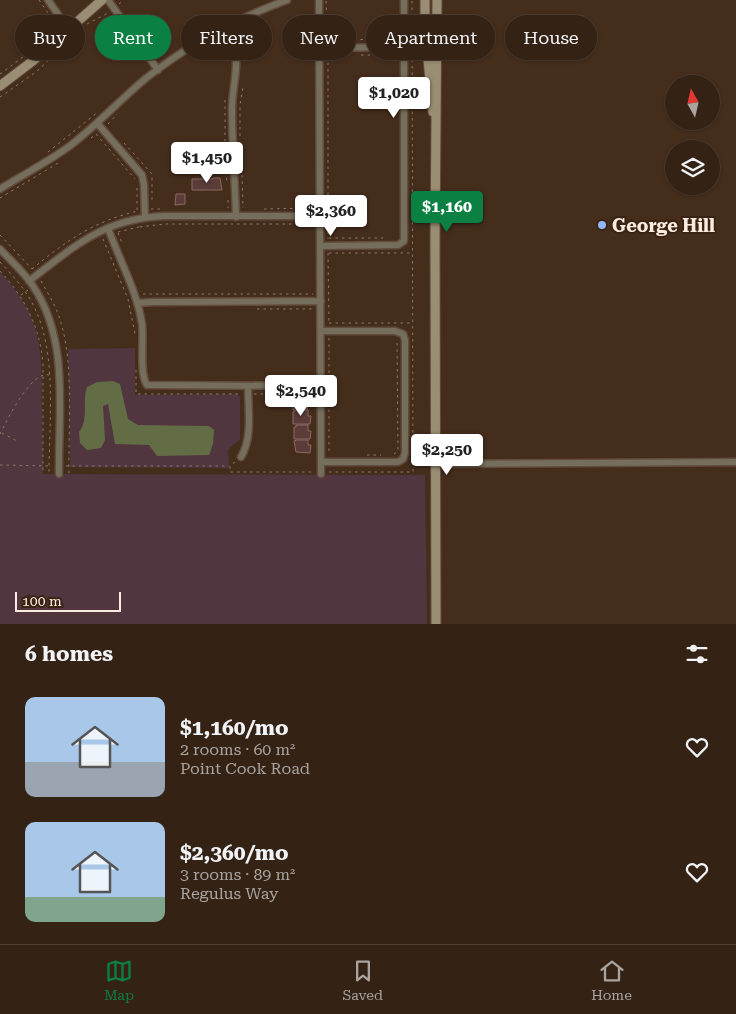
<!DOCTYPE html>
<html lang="en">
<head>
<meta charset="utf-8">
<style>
	body { margin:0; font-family:"Roboto Serif",serif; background:#3f2f22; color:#f1f3f6; height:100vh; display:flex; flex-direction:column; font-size:19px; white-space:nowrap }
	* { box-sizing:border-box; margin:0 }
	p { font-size:16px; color:#a9a4a0 }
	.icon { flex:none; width:28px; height:28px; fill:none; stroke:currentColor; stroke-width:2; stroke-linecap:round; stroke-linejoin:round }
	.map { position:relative; height:624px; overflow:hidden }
	.sheet { display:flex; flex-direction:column; background:#342215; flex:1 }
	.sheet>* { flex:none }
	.hud { position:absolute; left:15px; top:15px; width:706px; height:45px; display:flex; gap:10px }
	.needle { width:32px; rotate:352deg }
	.controls { position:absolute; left:665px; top:75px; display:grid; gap:10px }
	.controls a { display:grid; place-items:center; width:55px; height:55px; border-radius:50%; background:#342215; box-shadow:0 1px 4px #0004,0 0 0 1px #4e3f34; font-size:25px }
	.scale { position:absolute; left:15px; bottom:12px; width:106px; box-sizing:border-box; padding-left:5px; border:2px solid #fbebe0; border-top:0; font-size:14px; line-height:18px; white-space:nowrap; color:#fbebe0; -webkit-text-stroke:4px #3a2312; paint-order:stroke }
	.price { position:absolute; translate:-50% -42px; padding:0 11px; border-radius:5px; background:#fff; color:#222; font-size:16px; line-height:32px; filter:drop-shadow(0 1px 2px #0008) }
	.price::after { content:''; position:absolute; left:50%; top:30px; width:15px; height:11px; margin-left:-8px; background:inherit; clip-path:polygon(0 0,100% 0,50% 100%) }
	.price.active { background:#0b8043; color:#fff }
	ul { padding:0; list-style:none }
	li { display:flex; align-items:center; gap:15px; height:125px; padding:0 25px }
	li span { display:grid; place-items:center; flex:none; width:140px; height:100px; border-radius:10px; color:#555 }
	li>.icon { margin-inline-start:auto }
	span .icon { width:60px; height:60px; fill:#fffc; stroke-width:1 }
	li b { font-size:21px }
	h2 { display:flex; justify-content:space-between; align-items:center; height:60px; padding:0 25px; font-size:21px }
	.tag { padding:0 18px; border-radius:22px; background:#342215; box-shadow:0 1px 4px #0004,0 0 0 1px #4e3f34; font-size:18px; line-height:45px }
	.tag.active { background:#0b8043; color:#fff }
	.menu { display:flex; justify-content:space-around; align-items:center; height:70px; border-top:1px solid #4e3f34; background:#342215; font-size:14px; color:#a9a4a0 }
	.menu a { display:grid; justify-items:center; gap:2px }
	.menu .active { color:#0b8043 }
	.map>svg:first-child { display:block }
	.green { fill:#51353f }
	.water { fill:#636d45 }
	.building { fill:#5b3c39; stroke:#8b6964 }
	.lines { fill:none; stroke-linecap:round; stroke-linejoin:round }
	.street-casing { stroke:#624b3b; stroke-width:9 }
	.secondary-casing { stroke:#624b3b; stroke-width:11 }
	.path { stroke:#8d786a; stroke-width:1; stroke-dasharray:2.5 4; stroke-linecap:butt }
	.street { stroke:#756e5d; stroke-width:6 }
	.secondary { stroke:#998e73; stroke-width:9 }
	.poi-dot { fill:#91b8fd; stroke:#3a2312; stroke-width:2 }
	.labels { text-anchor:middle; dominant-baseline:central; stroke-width:4; stroke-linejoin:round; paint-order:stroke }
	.poi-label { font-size:18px; font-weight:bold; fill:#fbebe0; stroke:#3a2312; text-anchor:start }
</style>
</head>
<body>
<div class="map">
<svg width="736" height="624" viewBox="0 0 736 624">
	<rect width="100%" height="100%" fill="#452d1c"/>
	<path class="green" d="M0,272C40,315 42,345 42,400C42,425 43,449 43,474L425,475L427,624H0Z
		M135,348V395L236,394L240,397V439L228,450L229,468L70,467L68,349Z"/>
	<path class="water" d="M113,381L120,384L128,419L138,425L209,426L214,430L213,444L209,455L157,456L149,445L115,444L108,404L103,406L105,440L101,448L87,450L80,443L79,432C89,420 82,401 87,387L97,382Z"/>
	<path class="building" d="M213,178H220L222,190H192V179H213Z
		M176,194H185V204L175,205Z
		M293,396H310L307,410H293Z
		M296,410H308V416H311L310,424H293V412Z
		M296,425H308V431H311L310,439H294V427H296Z
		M297,440H308V445H311L310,453L296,452L294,441Z"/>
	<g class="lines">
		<defs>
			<path id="street" d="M48,0L68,29
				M108,0L158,70
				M319,0L321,474
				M224,27C227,34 233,40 235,48C239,68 232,89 232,109C232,145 235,180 236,217
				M320,48L405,47
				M97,123L142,175L144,185L145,218
				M0,189C24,174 48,162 71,145C97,125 120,100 145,79C188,45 235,19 287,0
				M108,228C119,259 137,291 142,324C144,339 139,374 147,385L321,386
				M321,246L398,245L404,241V0
				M0,249C11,261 24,272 33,286C70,341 58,412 59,474
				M29,281C75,246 103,219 163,216H321
				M137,303L153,302L321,301
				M321,331H395L403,334L405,340V453L403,459L398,462H321
				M241,457C253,438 248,408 248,386
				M436,464L736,462"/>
			<path id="secondary" d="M425,0V27L433,112
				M0,86L34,60L102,0
				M436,624L435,241L437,0"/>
		</defs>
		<use href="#street" class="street-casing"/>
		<use href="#secondary" class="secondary-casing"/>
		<path class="path" d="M39,0L57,26
			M326,1L328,42
			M119,4L124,0
			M87,24L108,13
			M328,40L397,39
			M361,55H397
			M328,56V239
			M0,74L27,54L56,26
			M0,97L36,72L73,37
			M225,100V166L227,181
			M108,124L117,114
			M240,136V105L243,87
			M91,138L96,134L135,179
			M124,143L152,174V201
			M48,152L98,112
			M242,175L243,208
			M137,188V211
			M0,198L60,162
			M228,200V208
			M151,209H160
			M264,209L312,208
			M237,224H313
			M140,227L165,224H233
			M118,232L139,227V225
			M118,233L122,243
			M0,235L32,269
			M329,238H383
			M103,239L128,299L135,334
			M328,253L329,324
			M329,253H413
			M0,262C14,277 28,292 36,311C57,357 49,424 49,474
			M32,269C66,241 94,221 138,211
			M0,271C25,298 40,327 43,364V474
			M41,281C49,295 57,308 61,323C74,365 68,430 69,474
			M143,294H313
			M21,295L28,290
			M257,309H313
			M329,323H413
			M329,338V454
			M136,370V394H240
			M254,394H313
			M2,433L17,441
			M0,434C8,418 25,384 41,376C45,374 49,375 53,375
			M394,454L398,451L397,340
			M367,455H381
			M235,462L230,466V472H315
			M0,465L52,466
			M66,466H229
			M329,472H413L412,0"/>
		<use href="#street" class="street"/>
		<use href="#secondary" class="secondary"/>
	</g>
	<circle class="poi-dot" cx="602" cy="225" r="5"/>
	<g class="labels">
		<g class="poi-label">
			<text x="612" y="225">George Hill</text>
		</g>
	</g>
</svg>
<div class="controls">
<a><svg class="needle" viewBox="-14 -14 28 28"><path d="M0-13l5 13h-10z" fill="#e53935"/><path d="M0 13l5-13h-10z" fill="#a9a4a0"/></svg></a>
<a><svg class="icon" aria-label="layers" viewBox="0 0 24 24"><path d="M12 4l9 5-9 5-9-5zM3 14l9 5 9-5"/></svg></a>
</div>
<div class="scale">100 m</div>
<b class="price" style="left:394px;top:119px">$1,020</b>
<b class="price" style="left:207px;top:184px">$1,450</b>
<b class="price active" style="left:447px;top:233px">$1,160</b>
<b class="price" style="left:331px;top:237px">$2,360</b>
<b class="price" style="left:301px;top:417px">$2,540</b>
<b class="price" style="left:447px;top:476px">$2,250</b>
<div class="hud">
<a class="tag">Buy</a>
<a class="tag active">Rent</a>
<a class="tag">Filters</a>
<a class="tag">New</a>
<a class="tag">Apartment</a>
<a class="tag">House</a>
</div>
</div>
<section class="sheet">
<h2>6 homes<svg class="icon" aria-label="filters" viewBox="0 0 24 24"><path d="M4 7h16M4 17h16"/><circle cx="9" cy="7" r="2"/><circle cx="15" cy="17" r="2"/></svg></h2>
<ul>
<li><span style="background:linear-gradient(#a9c7e8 65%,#9aa5b1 0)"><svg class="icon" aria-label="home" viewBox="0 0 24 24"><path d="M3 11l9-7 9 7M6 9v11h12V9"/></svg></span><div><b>$1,160/mo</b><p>2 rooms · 60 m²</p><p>Point Cook Road</p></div><svg class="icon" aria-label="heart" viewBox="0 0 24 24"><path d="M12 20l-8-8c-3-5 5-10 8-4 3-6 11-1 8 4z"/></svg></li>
<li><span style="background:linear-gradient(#a9c7e8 75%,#7fa58c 0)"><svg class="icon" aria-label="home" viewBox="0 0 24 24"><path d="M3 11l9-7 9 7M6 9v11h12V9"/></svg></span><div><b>$2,360/mo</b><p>3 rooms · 89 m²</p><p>Regulus Way</p></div><svg class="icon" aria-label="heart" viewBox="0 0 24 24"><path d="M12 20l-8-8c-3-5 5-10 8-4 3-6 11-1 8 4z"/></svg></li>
</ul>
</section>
<nav class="menu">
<a class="active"><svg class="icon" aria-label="map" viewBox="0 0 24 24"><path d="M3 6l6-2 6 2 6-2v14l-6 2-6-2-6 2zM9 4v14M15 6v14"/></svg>Map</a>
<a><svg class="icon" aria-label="saved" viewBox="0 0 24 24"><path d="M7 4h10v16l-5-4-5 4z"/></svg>Saved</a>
<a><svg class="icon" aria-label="home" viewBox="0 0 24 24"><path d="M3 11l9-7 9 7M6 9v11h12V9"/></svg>Home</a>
</nav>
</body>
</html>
